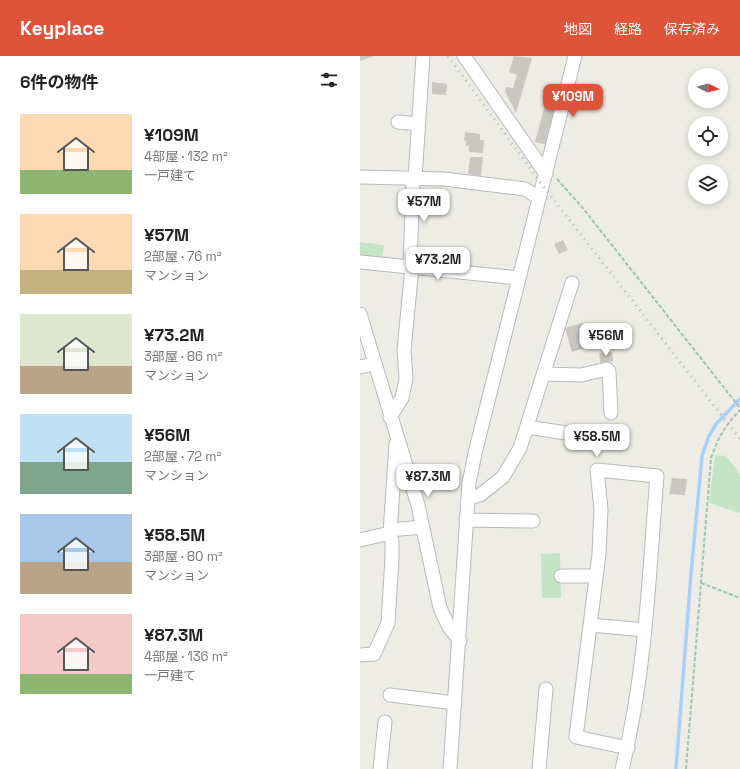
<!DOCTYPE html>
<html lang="ja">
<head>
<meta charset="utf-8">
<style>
	body { margin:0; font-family:"Space Grotesk","Noto Sans JP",sans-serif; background:#f2f2f2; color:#222; height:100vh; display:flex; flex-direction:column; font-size:15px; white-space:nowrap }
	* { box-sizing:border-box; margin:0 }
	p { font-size:13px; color:#767676 }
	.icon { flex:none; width:22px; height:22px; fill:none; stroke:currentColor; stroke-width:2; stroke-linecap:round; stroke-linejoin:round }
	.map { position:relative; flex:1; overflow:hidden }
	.side { display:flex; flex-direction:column; background:#fff; width:360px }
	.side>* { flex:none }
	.needle { width:26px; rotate:96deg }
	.tools { position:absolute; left:328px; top:12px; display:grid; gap:8px }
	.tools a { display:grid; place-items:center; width:40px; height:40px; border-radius:50%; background:#fff; box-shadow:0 2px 6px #0003; font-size:20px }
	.price { position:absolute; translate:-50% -34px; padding:0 9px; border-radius:8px; background:#fff; color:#222; font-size:13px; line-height:26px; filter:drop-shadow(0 1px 2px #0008) }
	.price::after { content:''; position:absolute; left:50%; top:24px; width:12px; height:9px; margin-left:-6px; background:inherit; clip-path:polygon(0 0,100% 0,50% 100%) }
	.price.selected { background:#de543a; color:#fff }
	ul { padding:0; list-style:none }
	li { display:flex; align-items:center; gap:12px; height:100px; padding:0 20px }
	li span { display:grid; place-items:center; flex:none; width:112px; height:80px; border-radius:0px; color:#555 }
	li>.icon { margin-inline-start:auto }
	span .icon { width:48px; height:48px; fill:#fffc; stroke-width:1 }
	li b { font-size:17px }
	h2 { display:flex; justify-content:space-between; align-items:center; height:48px; padding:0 20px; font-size:17px }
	header { display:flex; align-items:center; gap:24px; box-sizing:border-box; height:56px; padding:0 20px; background:#de543a; color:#fff }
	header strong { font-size:19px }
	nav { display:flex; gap:22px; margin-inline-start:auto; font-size:14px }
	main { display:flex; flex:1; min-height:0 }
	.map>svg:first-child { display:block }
	.green { fill:#c3e4c5 }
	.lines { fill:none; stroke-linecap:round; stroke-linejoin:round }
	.stream { stroke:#a9d0f9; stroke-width:3.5 }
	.building { fill:#cac7c2 }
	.minor-casing { stroke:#b7b9be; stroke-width:15 }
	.path { stroke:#9cc4ab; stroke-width:2; stroke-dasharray:4 2; stroke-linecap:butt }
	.minor { stroke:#fff; stroke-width:13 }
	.rail { stroke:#b5b6b6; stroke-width:3; stroke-dasharray:1 5; stroke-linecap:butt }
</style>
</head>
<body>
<header>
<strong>Keyplace</strong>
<nav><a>地図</a><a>経路</a><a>保存済み</a></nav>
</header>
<main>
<section class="side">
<h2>6件の物件<svg class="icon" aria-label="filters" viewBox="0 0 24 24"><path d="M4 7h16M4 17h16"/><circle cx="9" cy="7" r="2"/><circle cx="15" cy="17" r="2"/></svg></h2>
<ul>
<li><span style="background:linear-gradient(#ffd9b3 70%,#8fb573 0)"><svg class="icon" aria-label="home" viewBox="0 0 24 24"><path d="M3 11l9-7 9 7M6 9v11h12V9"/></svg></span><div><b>¥109M</b><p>4部屋 · 132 m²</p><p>一戸建て</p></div></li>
<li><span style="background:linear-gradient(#ffd9b3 70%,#c2b280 0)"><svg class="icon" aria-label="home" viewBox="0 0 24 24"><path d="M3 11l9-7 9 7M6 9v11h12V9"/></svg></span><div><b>¥57M</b><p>2部屋 · 76 m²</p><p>マンション</p></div></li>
<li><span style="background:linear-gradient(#dfe7d0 65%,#b9a48a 0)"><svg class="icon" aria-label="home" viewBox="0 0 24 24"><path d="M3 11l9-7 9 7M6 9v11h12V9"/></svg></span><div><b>¥73.2M</b><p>3部屋 · 86 m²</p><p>マンション</p></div></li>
<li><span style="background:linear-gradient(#bfe0f5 60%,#7fa58c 0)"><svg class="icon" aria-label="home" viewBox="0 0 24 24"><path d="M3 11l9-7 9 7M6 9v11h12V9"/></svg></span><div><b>¥56M</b><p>2部屋 · 72 m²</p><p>マンション</p></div></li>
<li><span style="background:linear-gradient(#a9c7e8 60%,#b9a48a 0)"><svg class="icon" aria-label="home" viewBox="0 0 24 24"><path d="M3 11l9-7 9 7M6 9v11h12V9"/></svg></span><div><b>¥58.5M</b><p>3部屋 · 80 m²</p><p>マンション</p></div></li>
<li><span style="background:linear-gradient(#f6c9c9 75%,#8fb573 0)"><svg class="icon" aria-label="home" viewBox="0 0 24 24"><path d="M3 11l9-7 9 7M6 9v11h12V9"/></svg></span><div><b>¥87.3M</b><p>4部屋 · 136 m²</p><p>一戸建て</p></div></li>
</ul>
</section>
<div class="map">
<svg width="380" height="713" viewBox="0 0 380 713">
	<rect width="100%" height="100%" fill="#eeede5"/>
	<path class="green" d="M0,186L24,189L22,203L0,200Z
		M355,399L366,400L380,418V457L349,447Z
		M200,497L201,542H182L181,498Z"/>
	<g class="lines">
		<path class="stream" d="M316,713L331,518L342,400L349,380L356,368L380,343"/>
	</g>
	<path class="building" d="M0,0H15L0,5Z
		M154,0L172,2L156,57L145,36L146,31L153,32L157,19L149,16Z
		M72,26L87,28L86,39L72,38Z
		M190,30L202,33L188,89L175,86Z
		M105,76L120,78V84H124L123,97L109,96V90H106V85L104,84Z
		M110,101H123L121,120L108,118Z
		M203,184L208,194L199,198L194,188Z
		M222,267L229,291L212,296L205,272Z
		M252,296L253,305L240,307L239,297Z
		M312,422L327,423L325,439L309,438Z"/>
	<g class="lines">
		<defs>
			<path id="minor" d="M104,0L186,118
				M38,66L58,68
				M0,121L84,123L165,133L179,142
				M55,123L63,0
				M0,206L159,222
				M50,211L53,123
				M0,258L58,449L80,552L89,571L100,585
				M0,311L14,308
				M183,318L221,319L247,313L249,315L251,357
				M30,361L42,342L46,323L44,294L52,211
				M167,371L226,380L262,382
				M108,442L120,439L143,421L160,392L212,227
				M106,464L173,465
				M30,474L62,471
				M0,484L30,477
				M201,520H236
				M230,569L285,574
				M0,599L14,598L28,567L32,502V486L30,477L36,388
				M30,639L95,647
				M20,713L25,666
				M90,713L109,427L116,393L215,0
				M179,713L186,633
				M262,713C286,617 289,518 297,420L237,414L241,453L239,498L216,681L268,692"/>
		</defs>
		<use href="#minor" class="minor-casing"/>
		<path class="path" d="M197,123L222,151L380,352
			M341,527L380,542
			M326,713L351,402C359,380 364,371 380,354"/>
		<use href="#minor" class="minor"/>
		<path class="rail" d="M88,0L183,130L380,383"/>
	</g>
</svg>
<div class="tools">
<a><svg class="needle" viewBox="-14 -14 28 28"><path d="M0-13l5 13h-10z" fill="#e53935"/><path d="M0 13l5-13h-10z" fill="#767676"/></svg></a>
<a><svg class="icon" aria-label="locate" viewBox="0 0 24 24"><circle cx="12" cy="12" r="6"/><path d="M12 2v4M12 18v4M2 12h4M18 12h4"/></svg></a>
<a><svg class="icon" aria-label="layers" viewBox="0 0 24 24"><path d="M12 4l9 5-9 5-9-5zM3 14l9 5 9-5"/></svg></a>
</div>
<b class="price selected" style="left:213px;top:62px">¥109M</b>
<b class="price" style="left:64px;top:167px">¥57M</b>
<b class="price" style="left:78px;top:225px">¥73.2M</b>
<b class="price" style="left:246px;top:301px">¥56M</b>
<b class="price" style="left:237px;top:402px">¥58.5M</b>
<b class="price" style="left:68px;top:442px">¥87.3M</b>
</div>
</main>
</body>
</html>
